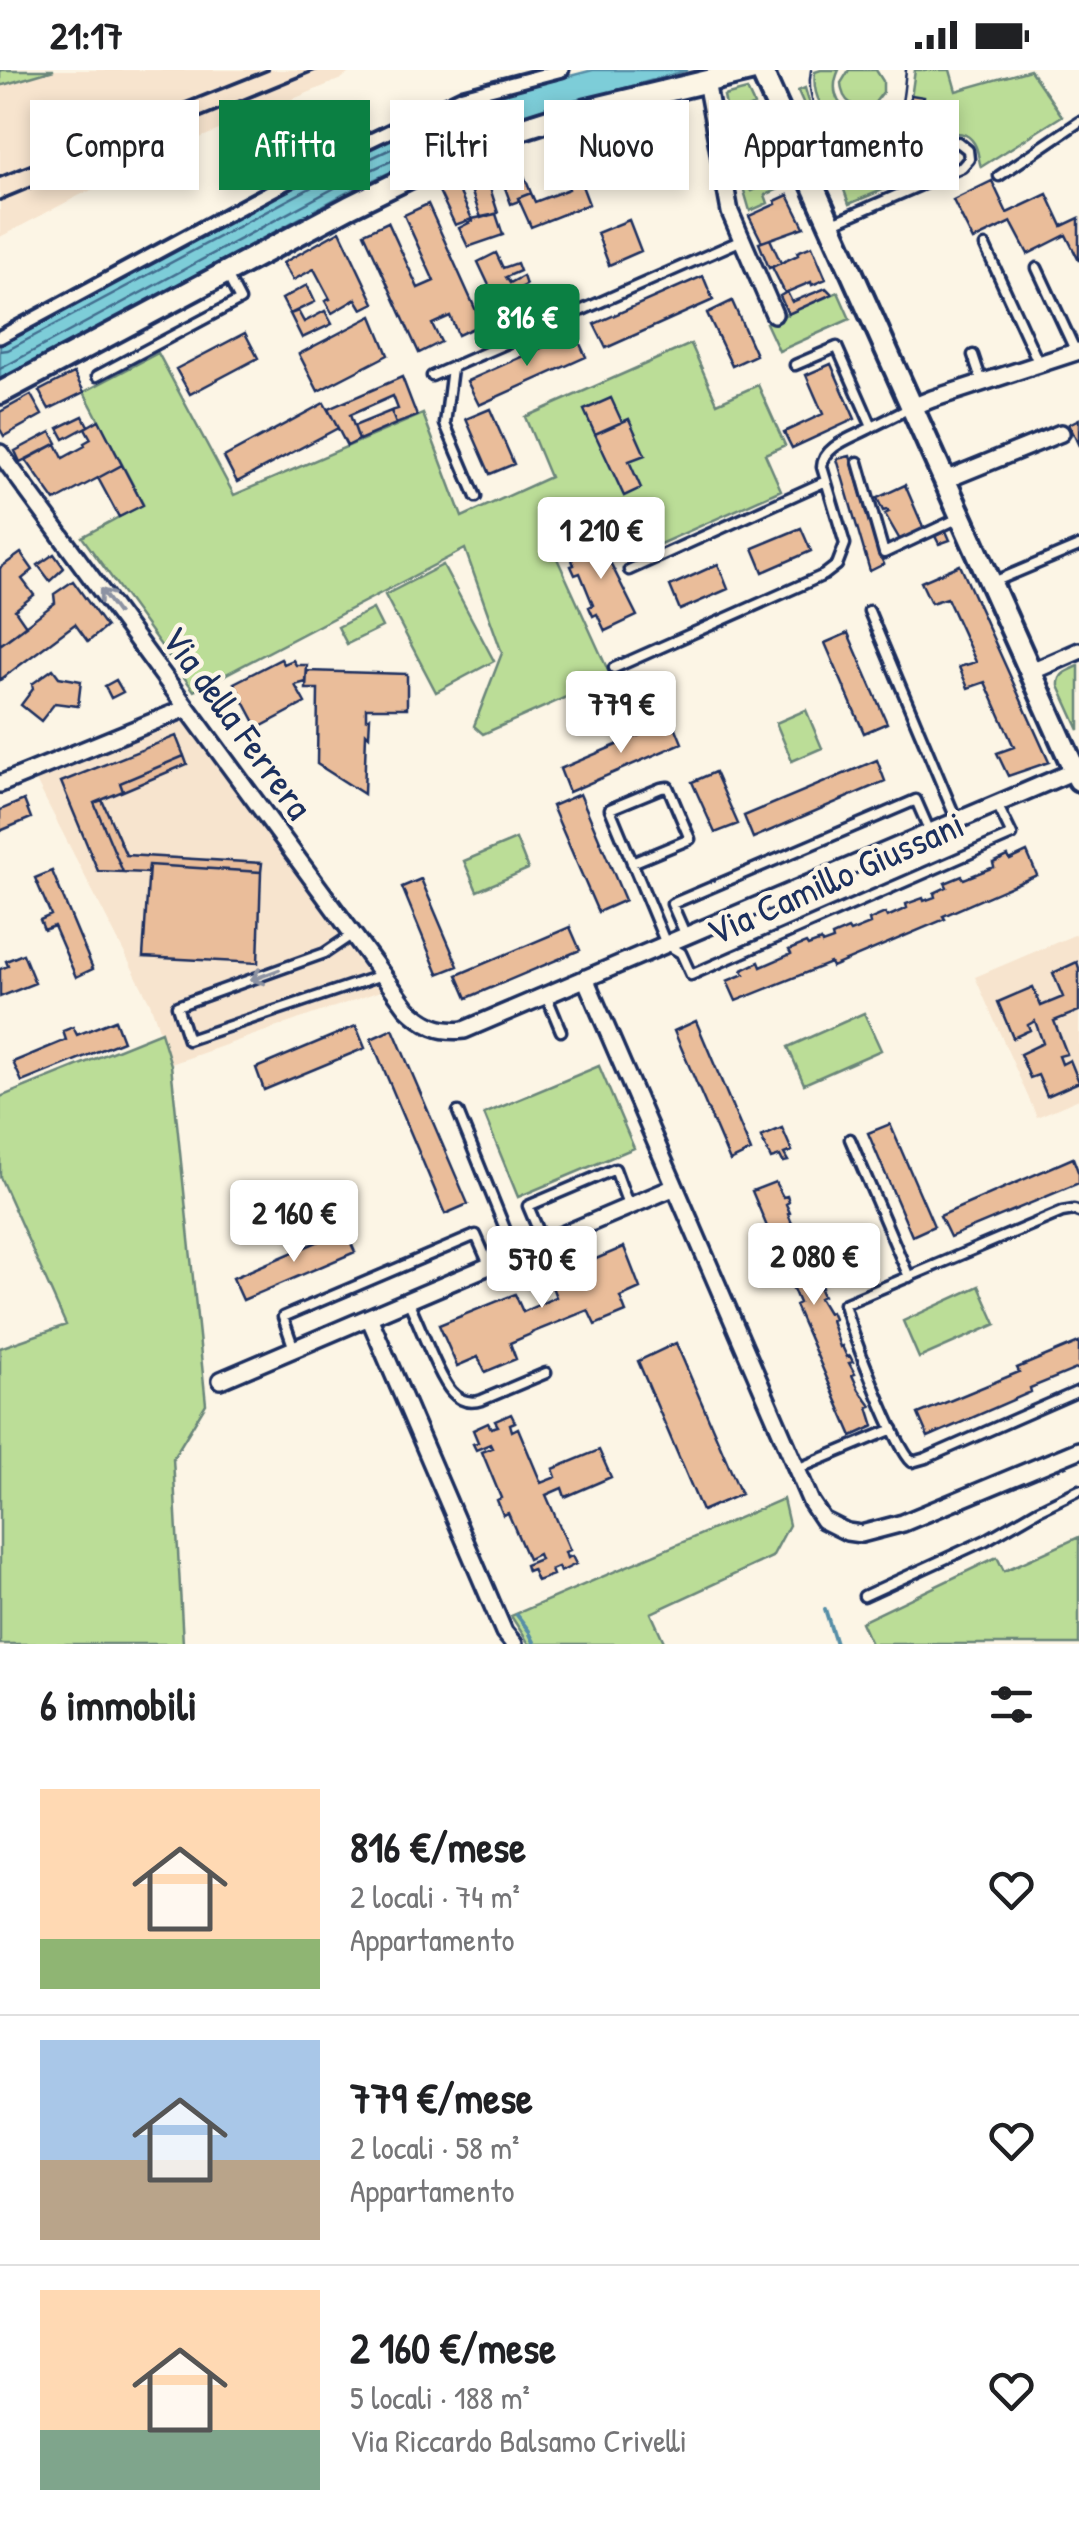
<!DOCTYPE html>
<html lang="it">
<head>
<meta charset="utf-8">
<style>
	body { margin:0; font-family:"Patrick Hand",sans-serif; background:#f2f2f2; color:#202124; height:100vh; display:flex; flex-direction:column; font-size:38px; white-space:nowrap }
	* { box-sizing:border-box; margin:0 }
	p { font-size:32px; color:#757577 }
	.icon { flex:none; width:55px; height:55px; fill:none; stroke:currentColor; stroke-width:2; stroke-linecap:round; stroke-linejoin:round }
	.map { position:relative; height:1574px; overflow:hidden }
	.sheet { display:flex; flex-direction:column; background:#fff; flex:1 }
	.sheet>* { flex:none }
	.top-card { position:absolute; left:30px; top:30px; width:1020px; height:90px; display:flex; gap:20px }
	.price { position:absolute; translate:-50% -85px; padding:0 22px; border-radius:10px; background:#fff; color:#222; font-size:32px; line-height:65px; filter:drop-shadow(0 2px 5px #0008) }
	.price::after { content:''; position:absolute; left:50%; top:60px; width:30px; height:22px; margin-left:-15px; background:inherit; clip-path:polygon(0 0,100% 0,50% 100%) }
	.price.selected { background:#0b8043; color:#fff }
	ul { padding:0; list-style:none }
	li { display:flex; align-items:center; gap:30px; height:250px; padding:0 40px }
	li+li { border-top:2px solid #e0e0e0 }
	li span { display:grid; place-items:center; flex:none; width:280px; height:200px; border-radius:0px; color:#555 }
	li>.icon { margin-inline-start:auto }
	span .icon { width:120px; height:120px; fill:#fffc; stroke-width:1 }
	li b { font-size:42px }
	h2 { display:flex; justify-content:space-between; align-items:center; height:120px; padding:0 40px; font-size:42px }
	.pill { padding:0 35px; border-radius:0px; background:#fff; box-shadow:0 5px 15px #0003; font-size:35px; line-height:90px }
	.pill.selected { background:#0b8043; color:#fff }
	.status { display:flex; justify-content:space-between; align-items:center; height:70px; padding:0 50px; background:#fff; direction:ltr }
	.status svg { height:28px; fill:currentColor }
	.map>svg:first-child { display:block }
	.built { fill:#f7e4ce }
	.green { fill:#bbdd97; stroke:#6b867a; stroke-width:2.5 }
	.water { fill:#7dcdd8; stroke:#568ea7; stroke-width:2.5 }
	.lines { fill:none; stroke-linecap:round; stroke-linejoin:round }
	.shore { stroke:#426e8f; stroke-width:2.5 }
	.stream { stroke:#568ea7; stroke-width:4 }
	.building { fill:#eabd9a; stroke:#1b2f5e; stroke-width:2.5 }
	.service-casing { stroke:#1b2f5e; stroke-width:15 }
	.pedestrian-casing { stroke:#1b2f5e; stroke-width:19 }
	.minor-casing { stroke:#1b2f5e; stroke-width:22 }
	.tertiary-casing { stroke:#1b2f5e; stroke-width:28 }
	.service { stroke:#fcf5e5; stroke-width:8 }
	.pedestrian { stroke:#fcf5e5; stroke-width:11 }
	.minor { stroke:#fcf5e5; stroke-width:15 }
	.tertiary { stroke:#fcf5e5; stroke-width:20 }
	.tram { stroke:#1b2f5e; stroke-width:2.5 }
	.rail { stroke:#1b2f5e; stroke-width:4 }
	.oneway { stroke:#8c92a2 }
	.labels { text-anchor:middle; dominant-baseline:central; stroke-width:9; stroke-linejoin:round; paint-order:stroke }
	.street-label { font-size:38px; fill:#1b2f5e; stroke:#fcf5e5 }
</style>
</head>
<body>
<div class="status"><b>21:17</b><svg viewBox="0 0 49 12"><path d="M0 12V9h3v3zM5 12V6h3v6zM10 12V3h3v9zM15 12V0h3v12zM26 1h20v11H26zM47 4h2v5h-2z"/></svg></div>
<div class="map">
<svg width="1079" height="1574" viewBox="0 0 1079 1574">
	<rect width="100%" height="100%" fill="#fcf5e5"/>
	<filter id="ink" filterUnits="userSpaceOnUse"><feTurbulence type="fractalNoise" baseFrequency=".01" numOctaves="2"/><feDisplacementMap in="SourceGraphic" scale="20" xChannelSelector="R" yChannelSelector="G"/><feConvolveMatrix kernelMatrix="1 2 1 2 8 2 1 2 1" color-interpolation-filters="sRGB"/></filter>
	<g filter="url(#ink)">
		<path class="built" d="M54,0H353L341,9L152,88L131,103L80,125L0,167V15Z
			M183,641L386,919L171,994L150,933L32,703Z
			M1079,863V1029L1037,1047L975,907Z"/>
		<path class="green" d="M0,0H54L3,15H0Z
			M821,0H839C831,17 834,31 849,43L844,53C822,45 812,25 815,2Z
			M849,0H876L883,11V22L873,35C855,41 842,32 841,13Z
			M915,0H950L956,21L1030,0L1062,46L981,97C978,89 979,81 974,73C960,51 928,68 937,97L927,101L914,70L915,47L910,35Z
			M805,18C811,41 817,55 837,69L828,88L798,21Z
			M747,20L754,35L743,40L740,72L733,73L724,26Z
			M759,46L778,86L770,91L761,75L767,71L761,61L750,66L748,51Z
			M902,46L910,51V80L846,108L838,106L835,94L845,72C871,75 887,68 902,46Z
			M915,86L923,103L849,134L843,117Z
			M780,92L790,114L765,125L768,133L750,141L738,100L740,99L751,121L777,109L771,96Z
			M838,222L850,249L779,281L766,253Z
			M691,274L717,333L758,315L785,375L765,384L781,420L624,490L604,449L550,473L611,607L483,664L474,656L502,583L465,479L194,621L82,467L143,434L84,322L158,283L234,425L423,344L462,447L550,407L525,347Z
			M443,495L494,591L436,622L385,525Z
			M373,539L382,557L347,574L338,557Z
			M1079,596V660L1059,616C1058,603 1068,601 1079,596Z
			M806,640L822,678L792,691L776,653Z
			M516,769L528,799L477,821L464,791Z
			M864,943L881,980L804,1014L788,977Z
			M161,962L171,995L206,1334L173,1388L183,1574H0V1278L66,1255L0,1107V1027Z
			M599,996L634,1078L518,1127L484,1044Z
			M979,1216L996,1254L919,1288L903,1251Z
			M783,1429L789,1455L772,1487L651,1543L665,1574H529L511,1546Z
			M1079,1467V1574H871L861,1552L997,1487L1004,1501Z"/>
		<path class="water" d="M593,0H688L492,56L355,118L0,311V273L322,100L466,33Z"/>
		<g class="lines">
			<path class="shore" d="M0,281L8,280L327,109L469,42L483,39L488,42L486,48L351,109L0,299"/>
			<path class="stream" d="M825,1539L836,1574
				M517,1545L529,1561
				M530,1564L535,1574"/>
		</g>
		<path class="building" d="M911,25L924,27L923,35L925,37L913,42L910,35Z
			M645,44L648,56L629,61L630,64L581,79L574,64Z
			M633,76L644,114L634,119L622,78Z
			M759,77L774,109L750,119L736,87Z
			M515,83L531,123L518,128L519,131L511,134L495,91Z
			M483,96L498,143L481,148L465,103Z
			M578,105L589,134L531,157L518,128L531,123L535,132L569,119L566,109Z
			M453,108L472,149L455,155L436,115Z
			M992,111L1007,143L1047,124L1062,156L1079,148V191L1066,165L1028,184L1011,152L973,170L953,130Z
			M788,125L804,157L762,172L749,146L776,134L775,131Z
			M428,134L482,254L458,265L450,246L432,254L441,272L419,283L364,163L388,152L418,218L434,211L404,145Z
			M496,144L503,165L468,177L459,158L473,151L472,149Z
			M629,150L641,181L609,195L597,163Z
			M340,161L374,233L362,239L356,229L332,243L325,231L330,229L314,199L293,210L283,193Z
			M770,169L781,193L769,198L759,173Z
			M812,176L826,209L812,215L811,212L785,223L772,197L798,185L797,182Z
			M496,183L503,198L517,193L520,201L506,207L510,213L523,206L526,215L514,221L520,235L502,243L478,192Z
			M703,206L713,230L606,278L594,254Z
			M307,215L315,232L290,244L282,229Z
			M826,218L832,224L788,244L780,226L787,222L792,232Z
			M732,231L756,285L732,296L707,243Z
			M298,241L304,252L325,241L332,254L302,268L290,244Z
			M372,246L388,285L318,321L299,284Z
			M245,263L258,288L190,324L176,299Z
			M575,263L586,287L479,335L467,311Z
			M831,294L855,349L792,378L784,362L823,344L806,305Z
			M74,303L84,322L49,339L39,321Z
			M402,307L417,346L396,354L391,341L398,339L393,326L350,345L359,370L347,376L328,339Z
			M31,325L42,345L4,366L0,359V342Z
			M611,328L622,352L595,364L584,340Z
			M324,333L338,358L237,412L224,387Z
			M490,339L514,394L490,404L466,349Z
			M391,341L396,354L359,370L354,356Z
			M83,346L88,356L64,369L58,358Z
			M629,349L645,385L629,391L641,418L624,426L595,364Z
			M1079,349V376L1069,354Z
			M99,350L122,395L55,431L26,390L56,374L63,388L85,376L84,373L91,369L85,358Z
			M51,362L57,373L20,392L15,381Z
			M850,386L878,482L884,494L870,501L837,389Z
			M122,395L143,435L119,447L98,408Z
			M905,415L924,459L900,470L885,444L889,442L887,440L883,441L877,428Z
			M801,458L811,481L763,502L753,478Z
			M946,461L950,470L939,474L935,466Z
			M600,463L611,488L609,490L637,546L605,561L597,544L593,546L589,537L593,535L580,503L575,505L571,496L574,495L567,478Z
			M21,483L33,500L22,509L34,525L15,540L26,556L0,575V498Z
			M54,484L64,498L50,511L38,495Z
			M718,494L728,519L680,540L670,516Z
			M960,495L1049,692L1008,706L997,683L1014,677L985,612L968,618L959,597L976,592L947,528L931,533L921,512Z
			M73,511L106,557L88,572L75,554L0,610V575L55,533L54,524Z
			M848,563L887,653L864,663L825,573Z
			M281,589L284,594L293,590L296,595H307L306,612L295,615L305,633L258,658L234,613Z
			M53,599L59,607L81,611L78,636L55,633L41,651L21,635L33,619L32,614Z
			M307,601L407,604V638H366V649L370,647L369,666L366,663L364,724L317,694L318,619H306Z
			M116,610L123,622L111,628L105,616Z
			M673,651L682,673L569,722L560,699Z
			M176,666L184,686L120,713L123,721L94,733L123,802L98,801L61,712Z
			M184,686L187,694L123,721L120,713Z
			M877,690L885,711L753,768L744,746Z
			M715,702L738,754L715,763L692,712Z
			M580,724L625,830L598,842L552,736Z
			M24,730L31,748L0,761V740Z
			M102,730L126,785L262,793L261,802L149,795L148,803L123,802L94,733Z
			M1027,782L1037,805L943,846L945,849L832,897L830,893L736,931L727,911L744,904L742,900L759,892L761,897L791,884L789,880L806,873L808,876L821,871L822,874L833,870L832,866L848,859L850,862L870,854L869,850L885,843L887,847L907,838L906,834L923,828L924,831L935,827L934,823L947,817L945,813L962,806L964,809L994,797L993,793L1008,786L1010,790Z
			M149,795L261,802L258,893L143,887Z
			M52,801L93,899L76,907L54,856L44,860L40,850L51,845L35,808Z
			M421,809L458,896L438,904L402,817Z
			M570,857L580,880L467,928L457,905Z
			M23,884L35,913L0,927V899L8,896L6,891Z
			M1077,892L1079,898V941L1054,951L1067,984L1059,986L1062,994L1070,990L1079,1012L1047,1026L1038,1005L1030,1008L1020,984L1043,973L1035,951L1028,955L1030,960L1013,968L998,932L1033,917L1041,936L1063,927L1053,903Z
			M115,950L123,971L22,1012L13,992L66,970L63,961L73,957L77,965Z
			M696,951L751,1081L730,1091L674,961Z
			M356,956L365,978L264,1020L256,998Z
			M393,959L468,1134L445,1144L371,969Z
			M890,1054L934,1156L912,1166L868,1063Z
			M782,1058L792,1081L784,1084L788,1091L783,1092L780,1086L771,1089L761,1067Z
			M1073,1088L1079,1104V1113L950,1167L940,1146Z
			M775,1112L783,1127L787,1126L789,1132L786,1134L790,1143L788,1144L793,1156L795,1155L805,1170L802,1171L809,1193L811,1192L815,1202L818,1200L819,1204L821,1207L818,1208L822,1218L820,1219L823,1226L819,1228L828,1243L831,1242L834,1249L831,1250L840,1277L842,1276L847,1287L850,1286L853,1292L849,1293L855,1304L852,1305L859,1320L871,1336L868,1337L874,1356L852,1366L795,1235L799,1233L752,1121Z
			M345,1160L355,1182L243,1230L233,1208Z
			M624,1177L640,1218L620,1227L626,1242L595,1255L588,1240L531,1263V1264L510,1273L516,1289L485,1302L478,1287L457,1296L439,1255L515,1224L523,1242L556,1227L549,1209Z
			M1079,1272V1298L1030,1318L1031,1322L928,1367L918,1344L1019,1302L1017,1298Z
			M676,1273L741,1424L702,1441L638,1291Z
			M511,1344L515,1352L510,1354L512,1361L518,1358L541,1413L556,1407L553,1399L599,1380L611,1407L565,1427L562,1418L546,1425L570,1480L565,1482L567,1488L572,1486L576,1494L560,1502L558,1497L551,1500L553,1505L537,1511L532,1499L527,1501L525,1495L540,1489L538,1484L528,1489L508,1443L503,1445L497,1430L501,1428L482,1382L492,1378L490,1374L476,1380L473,1374L478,1372L473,1360L488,1353L491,1358L498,1356L495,1351Z"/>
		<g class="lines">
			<defs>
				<path id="service" d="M658,26L670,70
					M999,106L1079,52
					M831,154L962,97L969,89L968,80L958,72C947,75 944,78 943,89
					M985,176L1039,294
					M1037,198L1076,282
					M973,285L982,312
					M795,295L837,277L872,357L910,338
					M452,298L445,354L476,427
					M97,306L240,230L226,203
					M432,306L742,170
					M858,392L884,483L957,449
					M629,500L826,411
					M991,513L1079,476
					M869,541L957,751
					M614,598L824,505L837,495L845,474L822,397C823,375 855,367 872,357
					M632,793L690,769L668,717L661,718L610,739L666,874L681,883L691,905L1012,765L997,734
					M353,864L325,883L177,936L188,970L382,905
					M686,866L672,834L916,730L930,762
					M546,925L561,961
					M458,1042L516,1186
					M850,1069L909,1207
					M1079,1142L1074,1140L1062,1142L844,1234C851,1260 895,1377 912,1392L926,1388L1079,1321
					M544,1174L528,1136L615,1099L629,1137
					M408,1231C419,1252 438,1307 452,1322C460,1331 470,1334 482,1330L546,1303
					M294,1279L283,1247L476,1165L490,1197
					M797,1399L893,1359
					M864,1526L986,1470L1038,1440L1079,1420"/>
				<path id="pedestrian" d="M0,267L321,94L463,26L562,0"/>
				<path id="minor" d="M706,11L730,142L774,244
					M912,337L932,329L1079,281
					M0,383L407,938C424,955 440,963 464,960L1074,701
					M945,410L1061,363
					M1031,602L1079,581
					M0,714L187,638
					M585,908L811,1432L823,1450L847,1462L861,1464L903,1453L1079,1380
					M369,1247L504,1562L514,1574
					M221,1310L675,1117"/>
				<path id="tertiary" d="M761,0L1079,710
					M0,323L349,137L483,71L558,47L754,0"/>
			</defs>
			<use href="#service" class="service-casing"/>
			<use href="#pedestrian" class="pedestrian-casing"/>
			<use href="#minor" class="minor-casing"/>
			<use href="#tertiary" class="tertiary-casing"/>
			<use href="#service" class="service"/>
			<use href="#pedestrian" class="pedestrian"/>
			<use href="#minor" class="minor"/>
			<use href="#tertiary" class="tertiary"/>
			<path class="tram" d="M811,0C800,57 867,97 897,46C904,33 904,15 906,0"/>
			<path class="rail" d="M0,107L268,0
				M0,130L315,0"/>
		</g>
		<defs><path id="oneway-shaft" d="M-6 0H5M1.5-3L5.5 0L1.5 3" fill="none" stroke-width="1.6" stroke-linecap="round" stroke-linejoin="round" transform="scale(2.5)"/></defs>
		<g class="oneway">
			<use href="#oneway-shaft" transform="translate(109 531) rotate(-126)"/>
			<use href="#oneway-shaft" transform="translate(265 905) rotate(160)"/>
		</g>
	</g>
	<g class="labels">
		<g class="street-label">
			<text transform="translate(238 652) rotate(54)">Via della Ferrera</text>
			<text transform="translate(835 807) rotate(-24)">Via Camillo Giussani</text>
		</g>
	</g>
</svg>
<b class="price selected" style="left:527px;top:299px">816 €</b>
<b class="price" style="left:601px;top:512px">1 210 €</b>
<b class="price" style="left:621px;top:686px">779 €</b>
<b class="price" style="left:294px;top:1195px">2 160 €</b>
<b class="price" style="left:814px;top:1238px">2 080 €</b>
<b class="price" style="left:542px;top:1241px">570 €</b>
<div class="top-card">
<a class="pill">Compra</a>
<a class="pill selected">Affitta</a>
<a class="pill">Filtri</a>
<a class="pill">Nuovo</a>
<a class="pill">Appartamento</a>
</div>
</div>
<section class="sheet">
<h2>6 immobili<svg class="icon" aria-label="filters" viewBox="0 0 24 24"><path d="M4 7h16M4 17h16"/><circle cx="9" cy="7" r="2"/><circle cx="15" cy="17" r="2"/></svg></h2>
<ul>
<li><span style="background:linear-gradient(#ffd9b3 75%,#8fb573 0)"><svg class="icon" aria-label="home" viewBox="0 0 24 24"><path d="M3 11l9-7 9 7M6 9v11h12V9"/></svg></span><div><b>816 €/mese</b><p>2 locali · 74 m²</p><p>Appartamento</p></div><svg class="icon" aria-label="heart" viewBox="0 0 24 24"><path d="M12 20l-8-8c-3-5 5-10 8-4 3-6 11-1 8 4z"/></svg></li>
<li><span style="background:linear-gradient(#a9c7e8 60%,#b9a48a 0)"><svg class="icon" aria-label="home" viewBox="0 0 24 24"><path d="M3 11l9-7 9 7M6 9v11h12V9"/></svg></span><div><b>779 €/mese</b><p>2 locali · 58 m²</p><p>Appartamento</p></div><svg class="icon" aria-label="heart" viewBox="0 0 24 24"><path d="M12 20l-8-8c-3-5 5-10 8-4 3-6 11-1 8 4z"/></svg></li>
<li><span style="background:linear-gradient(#ffd9b3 70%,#7fa58c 0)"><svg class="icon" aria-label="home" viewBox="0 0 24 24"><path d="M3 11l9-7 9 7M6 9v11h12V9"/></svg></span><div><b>2 160 €/mese</b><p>5 locali · 188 m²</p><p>Via Riccardo Balsamo Crivelli</p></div><svg class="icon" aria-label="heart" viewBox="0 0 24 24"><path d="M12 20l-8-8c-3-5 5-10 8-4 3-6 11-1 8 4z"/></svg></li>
</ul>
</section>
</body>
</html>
